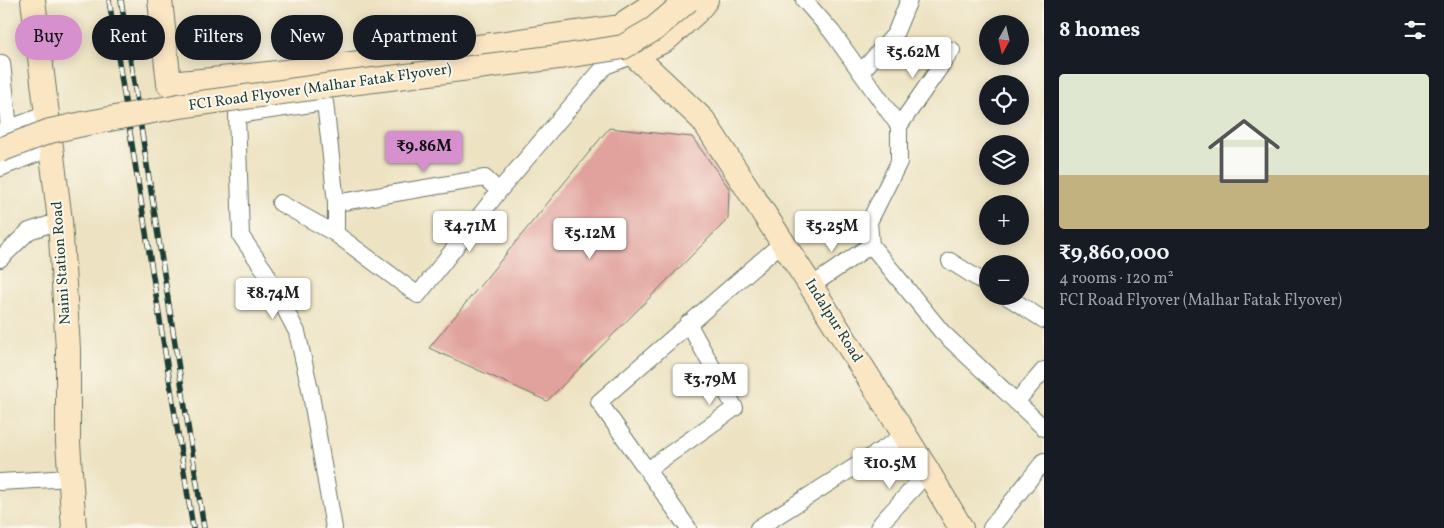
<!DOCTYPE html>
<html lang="en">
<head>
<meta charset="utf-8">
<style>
	body { margin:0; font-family:Vollkorn,serif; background:#20242c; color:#f1f3f6; height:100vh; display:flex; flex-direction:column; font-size:19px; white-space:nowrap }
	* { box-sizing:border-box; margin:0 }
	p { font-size:16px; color:#9ea1a6 }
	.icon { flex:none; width:28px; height:28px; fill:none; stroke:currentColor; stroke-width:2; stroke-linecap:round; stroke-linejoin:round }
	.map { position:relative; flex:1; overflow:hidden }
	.details { display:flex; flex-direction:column; background:#171b24; width:400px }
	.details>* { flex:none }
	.guide { position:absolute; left:15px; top:15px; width:475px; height:45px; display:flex; gap:10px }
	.needle { width:32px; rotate:188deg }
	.fabs { position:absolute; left:979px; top:15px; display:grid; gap:10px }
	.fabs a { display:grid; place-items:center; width:50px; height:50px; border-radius:50%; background:#171b24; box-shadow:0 2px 12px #0003; font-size:25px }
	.price { position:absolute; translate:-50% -42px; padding:0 11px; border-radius:5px; background:#fff; color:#222; font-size:16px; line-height:32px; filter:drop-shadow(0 1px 2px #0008) }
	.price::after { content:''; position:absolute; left:50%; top:30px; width:15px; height:11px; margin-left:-8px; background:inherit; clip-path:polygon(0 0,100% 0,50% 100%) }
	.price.current { background:#d690ce; color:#111 }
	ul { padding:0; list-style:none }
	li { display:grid; align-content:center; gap:10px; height:265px; padding:0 15px }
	li span { display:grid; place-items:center; height:155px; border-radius:5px; color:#555 }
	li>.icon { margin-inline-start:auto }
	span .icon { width:90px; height:90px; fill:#fffc; stroke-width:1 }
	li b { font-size:21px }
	h2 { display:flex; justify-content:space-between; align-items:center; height:60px; padding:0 15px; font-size:21px }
	.tag { padding:0 18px; border-radius:22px; background:#171b24; box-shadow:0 2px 12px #0003; font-size:18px; line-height:45px }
	.tag.current { background:#d690ce; color:#111 }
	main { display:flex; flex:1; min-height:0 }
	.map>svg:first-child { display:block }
	.building { fill:#e1a19c }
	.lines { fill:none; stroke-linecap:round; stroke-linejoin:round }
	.street-casing { stroke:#677766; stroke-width:18 }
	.secondary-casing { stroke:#677766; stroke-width:26 }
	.street { stroke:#fff; stroke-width:16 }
	.secondary { stroke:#fbe6c4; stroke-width:24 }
	.rail-casing { stroke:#1f3d34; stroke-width:5.5 }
	.rail { stroke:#fbf7ec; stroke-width:4; stroke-dasharray:11; stroke-linecap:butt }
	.secondary-bridge-casing { stroke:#677766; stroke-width:26; stroke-linecap:butt }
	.secondary-bridge { stroke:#fbe6c4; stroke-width:24 }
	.labels { text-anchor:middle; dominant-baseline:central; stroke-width:4; stroke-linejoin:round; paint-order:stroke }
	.street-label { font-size:15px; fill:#1f3d34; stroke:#fbf7ec }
</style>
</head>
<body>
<main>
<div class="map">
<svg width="1044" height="528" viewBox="0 0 1044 528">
	<rect width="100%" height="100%" fill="#fbf7ec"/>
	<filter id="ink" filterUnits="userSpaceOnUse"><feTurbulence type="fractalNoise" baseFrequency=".02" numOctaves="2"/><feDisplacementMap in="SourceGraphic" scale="10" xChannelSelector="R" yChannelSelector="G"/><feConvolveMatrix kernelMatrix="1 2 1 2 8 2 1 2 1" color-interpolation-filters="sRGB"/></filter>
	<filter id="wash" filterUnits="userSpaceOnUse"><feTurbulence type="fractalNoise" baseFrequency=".0096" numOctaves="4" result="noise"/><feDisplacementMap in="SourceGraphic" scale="20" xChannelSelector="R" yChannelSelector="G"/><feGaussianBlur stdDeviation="1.12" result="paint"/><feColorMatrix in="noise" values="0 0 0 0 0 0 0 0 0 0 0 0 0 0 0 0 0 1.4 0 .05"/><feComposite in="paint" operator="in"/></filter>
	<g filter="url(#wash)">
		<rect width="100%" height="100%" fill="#ede3c3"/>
		<g id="blocks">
			<path class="building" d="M609,128L692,137L729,188L728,219L547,401L429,348Z"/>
		</g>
	</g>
	<g filter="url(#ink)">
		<use href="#blocks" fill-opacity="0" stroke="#677766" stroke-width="1"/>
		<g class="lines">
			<defs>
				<path id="street" d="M804,0L832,32L899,126V162L869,222L871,245L942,332L1044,428
					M2,63L9,128
					M861,72L895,34L909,0
					M899,126L952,50
					M0,132L47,114
					M0,168L51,148
					M280,203L336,234L418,295L499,191L605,66L634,55
					M336,203L485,178L499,191
					M0,259L29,231L60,221
					M950,261L988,285
					M811,286L871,245
					M1006,296L1044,320
					M1016,402L1044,370
					M647,470L735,408L688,323
					M0,482L71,478
					M334,528L310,389L297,332L265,271L241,236L237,115L325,102L336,203V234
					M688,528L599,402L783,242
					M758,528L905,435
					M878,528L883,521L928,472
					M991,528L1044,461"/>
				<path id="secondary" d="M33,0L60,221L68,349V443L74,528
					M160,0L169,84C318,71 466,48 614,28L634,55L703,120L811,286L928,472L961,528
					M633,51L626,22L649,7L655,0
					M634,55L665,40L696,12L706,0"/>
			</defs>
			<use href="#street" class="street-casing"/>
			<use href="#secondary" class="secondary-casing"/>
			<use href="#street" class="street"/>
			<use href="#secondary" class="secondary"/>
			<defs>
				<path id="rail" d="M109,0L193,528
					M121,0L204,528"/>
			</defs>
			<use href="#rail" class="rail-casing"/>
			<use href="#rail" class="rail"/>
			<defs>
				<path id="secondary-bridge" d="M0,150L50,131L83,124L179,106L318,87L566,56L623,47L654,29L688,0"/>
			</defs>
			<use href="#secondary-bridge" class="secondary-bridge-casing"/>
			<use href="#secondary-bridge" class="secondary-bridge"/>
		</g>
	</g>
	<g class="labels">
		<g class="street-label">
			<text transform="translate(320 88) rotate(-8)">FCI Road Flyover (Malhar Fatak Flyover)</text>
			<text transform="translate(62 263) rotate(-94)">Naini Station Road</text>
			<text transform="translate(833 321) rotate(58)">Indalpur Road</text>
		</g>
	</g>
</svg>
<div class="fabs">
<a><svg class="needle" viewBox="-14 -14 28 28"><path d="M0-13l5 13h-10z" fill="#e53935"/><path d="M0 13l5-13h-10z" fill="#9ea1a6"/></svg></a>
<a><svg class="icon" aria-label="locate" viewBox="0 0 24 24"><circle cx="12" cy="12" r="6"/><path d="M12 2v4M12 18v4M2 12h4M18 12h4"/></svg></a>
<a><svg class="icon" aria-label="layers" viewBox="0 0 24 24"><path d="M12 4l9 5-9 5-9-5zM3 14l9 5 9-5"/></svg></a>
<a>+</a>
<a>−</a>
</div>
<b class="price" style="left:913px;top:79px">₹5.62M</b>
<b class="price current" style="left:424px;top:173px">₹9.86M</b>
<b class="price" style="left:470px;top:253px">₹4.71M</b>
<b class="price" style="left:832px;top:253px">₹5.25M</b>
<b class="price" style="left:590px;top:260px">₹5.12M</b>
<b class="price" style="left:273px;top:320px">₹8.74M</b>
<b class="price" style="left:710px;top:406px">₹3.79M</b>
<b class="price" style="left:890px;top:490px">₹10.5M</b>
<div class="guide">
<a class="tag current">Buy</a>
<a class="tag">Rent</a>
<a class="tag">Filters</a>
<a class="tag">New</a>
<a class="tag">Apartment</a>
</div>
</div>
<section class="details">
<h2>8 homes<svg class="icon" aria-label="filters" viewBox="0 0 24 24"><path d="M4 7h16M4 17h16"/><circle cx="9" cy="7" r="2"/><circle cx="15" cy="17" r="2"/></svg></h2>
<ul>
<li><span style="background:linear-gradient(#dfe7d0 65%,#c2b280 0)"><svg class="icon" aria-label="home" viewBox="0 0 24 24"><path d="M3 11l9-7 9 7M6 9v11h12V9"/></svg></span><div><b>₹9,860,000</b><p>4 rooms · 120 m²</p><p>FCI Road Flyover (Malhar Fatak Flyover)</p></div></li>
</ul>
</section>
</main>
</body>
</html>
